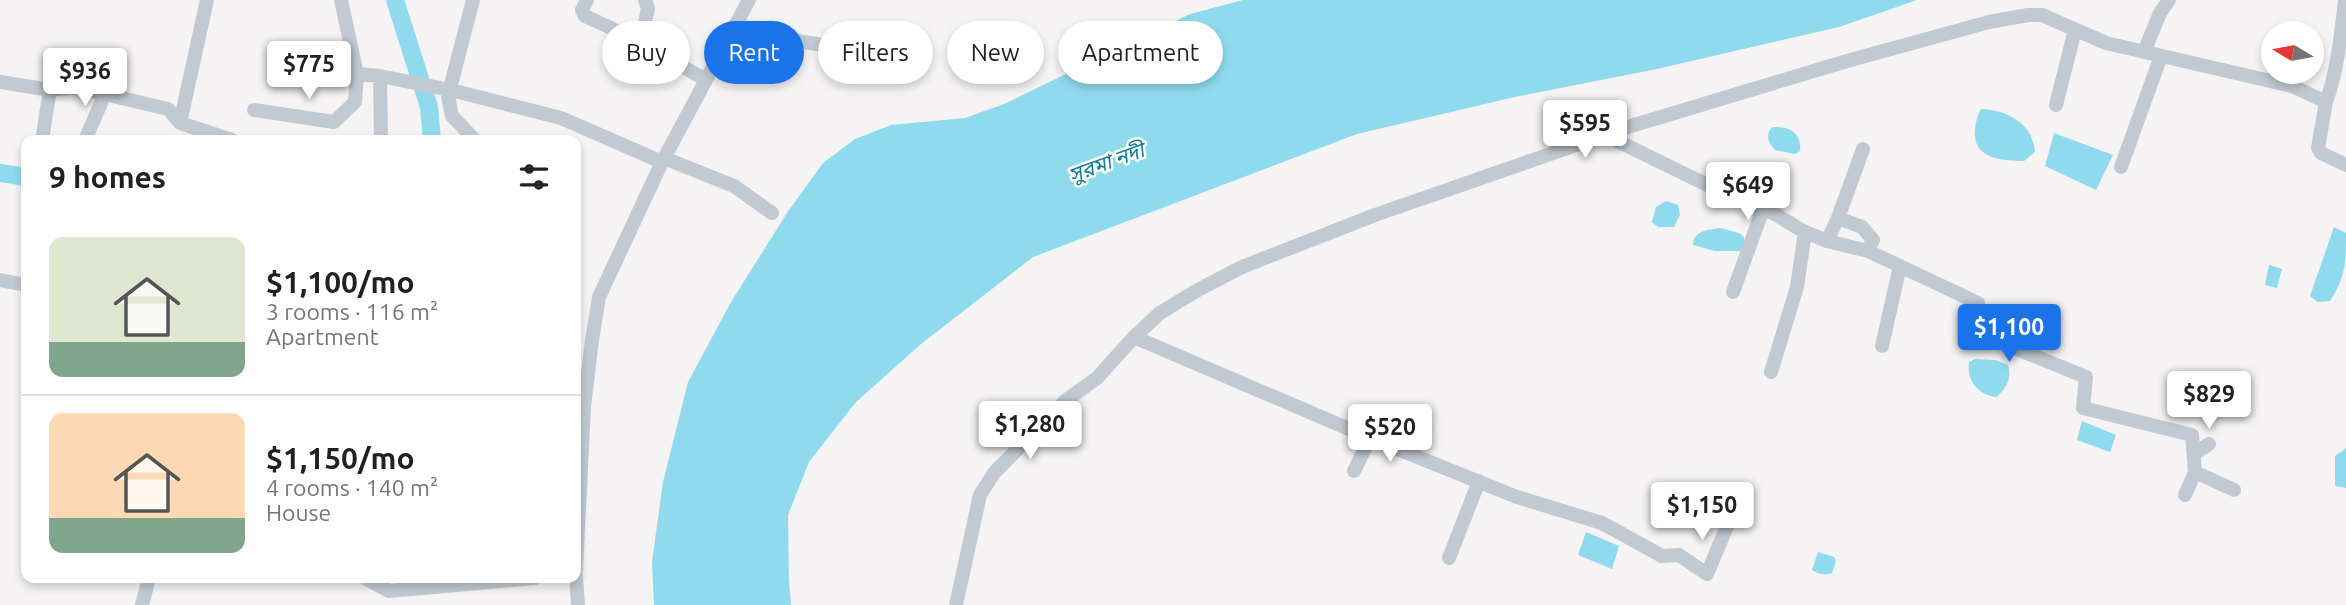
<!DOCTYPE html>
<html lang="en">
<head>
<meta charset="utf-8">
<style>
	body { margin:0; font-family:Ubuntu,"Noto Sans Bengali",sans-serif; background:#f6f6f6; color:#202124; height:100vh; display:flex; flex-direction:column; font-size:26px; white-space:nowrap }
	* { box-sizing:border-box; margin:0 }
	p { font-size:23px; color:#757577 }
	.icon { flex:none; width:38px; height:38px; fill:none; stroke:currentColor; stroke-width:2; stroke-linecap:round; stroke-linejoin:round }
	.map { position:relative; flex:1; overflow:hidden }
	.details { position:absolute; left:21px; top:135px; width:560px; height:448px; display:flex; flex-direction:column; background:#fff; border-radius:14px; box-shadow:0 4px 10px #0003 }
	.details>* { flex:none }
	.hud { position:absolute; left:602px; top:21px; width:665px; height:63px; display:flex; gap:14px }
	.needle { width:46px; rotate:280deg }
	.buttons { position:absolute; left:2261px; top:21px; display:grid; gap:14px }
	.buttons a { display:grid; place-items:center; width:63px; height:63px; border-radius:50%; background:#fff; box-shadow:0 4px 10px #0003; font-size:35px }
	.price { position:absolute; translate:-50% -60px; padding:0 16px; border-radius:7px; background:#fff; color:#222; font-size:23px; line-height:46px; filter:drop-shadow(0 2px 4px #0008) }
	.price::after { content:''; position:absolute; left:50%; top:42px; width:21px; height:16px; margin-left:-10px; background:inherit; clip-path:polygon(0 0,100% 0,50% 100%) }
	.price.active { background:#1a73e8; color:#fff }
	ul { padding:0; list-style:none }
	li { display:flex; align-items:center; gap:21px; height:175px; padding:0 28px }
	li+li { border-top:2px solid #e0e0e0 }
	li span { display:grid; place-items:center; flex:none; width:196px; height:140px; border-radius:14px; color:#555 }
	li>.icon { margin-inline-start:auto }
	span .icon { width:84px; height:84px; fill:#fffc; stroke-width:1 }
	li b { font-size:30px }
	h2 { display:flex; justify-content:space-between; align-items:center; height:84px; padding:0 28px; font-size:30px }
	.tag { padding:0 24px; border-radius:32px; background:#fff; box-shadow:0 4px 10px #0003; font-size:24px; line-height:63px }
	.tag.active { background:#1a73e8; color:#fff }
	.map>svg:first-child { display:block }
	.water { fill:#90daee }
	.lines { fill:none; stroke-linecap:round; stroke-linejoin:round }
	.river { stroke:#90daee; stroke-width:18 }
	.minor { stroke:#c1cad2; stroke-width:14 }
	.minor-bridge { stroke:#c1cad2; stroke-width:14 }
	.labels { text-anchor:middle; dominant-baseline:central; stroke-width:5; stroke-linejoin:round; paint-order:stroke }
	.water-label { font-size:21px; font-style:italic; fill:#0c7c9b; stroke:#fff }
</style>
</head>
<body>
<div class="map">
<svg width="2346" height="605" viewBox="0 0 2346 605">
	<rect width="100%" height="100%" fill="#f5f3f3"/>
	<path class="water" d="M1243,0H1917L1839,27L1657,69L1515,97L1357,134L1033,257L921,344L856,402L809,462L788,515L789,580L791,605H654L652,562L663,482L688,382L731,302L787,213L823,163L855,139L891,125L965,118L1004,104L1190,14Z
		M1981,109C2008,110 2033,124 2035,152L2024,161C2003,161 1972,159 1975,130C1976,123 1977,115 1981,109Z
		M1772,127C1789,126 1802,132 1800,151L1795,154L1775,150C1768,143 1765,135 1772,127Z
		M2054,133L2113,155L2096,190L2045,166Z
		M1666,201L1678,205L1680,215L1674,227H1658L1652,222L1656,207Z
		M2334,227L2346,233C2346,263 2346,276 2330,301L2318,302L2310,296Z
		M1720,228L1739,233L1744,237V246L1740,251H1715L1693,245C1694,230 1708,230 1720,228Z
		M2269,265L2282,269L2277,288L2265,285Z
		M1975,359L1995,360L2008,365C2012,379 2007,386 1997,397C1979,395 1966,381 1969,362Z
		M2082,421L2116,435L2110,452L2077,440Z
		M2346,448V488L2335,486V456Z
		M1586,532L1619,546L1612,569L1578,555Z
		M1818,552L1834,557L1836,561L1832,573C1824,576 1819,574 1812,570Z"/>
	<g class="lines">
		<path class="river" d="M395,0L429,107L432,140
			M0,173L26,177"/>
		<path class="minor" d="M207,0L180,123L232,140
			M341,0L357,74L380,76L381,140
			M473,0L448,96L452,116L475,140
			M587,0L582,10L585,16L641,42
			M645,0L648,8L641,42L706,80
			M732,31L849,49L900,42
			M2144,52L2160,13L2169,0
			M0,82L50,90L75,87L168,109L180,123
			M455,91L561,118L662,162
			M2326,102C2338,69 2341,34 2345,0
			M2056,105L2075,30
			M254,110L334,122L355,102L357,74
			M1605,135L1732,197L1773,213L1803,231L1827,241L1838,218L1862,227L1873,240L1868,251L1978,303L1976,328L1990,338L2086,377L2083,408L2192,435L2195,472L2234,490
			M42,140L50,90
			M85,140L105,94
			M664,158L734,186L772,213
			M2121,167L2161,56
			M1838,218L1863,149
			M1827,241L1868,251
			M0,280L26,285
			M1733,292L1763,209
			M1134,337L1370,438L1517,497L1602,523L1662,556L1679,555L1707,574L1736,505
			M1882,346L1900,266
			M1771,372L1797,287L1805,232
			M2194,454L2209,444
			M1354,471L1370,438
			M2185,495L2195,472
			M1449,558L1479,481
			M576,570L584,407L592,340L599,297L662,162L749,0
			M576,576L578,605
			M365,578L389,591L535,578
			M142,605L149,578
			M956,605L980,495L994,473L1065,401L1097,378L1134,337L1160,313L1196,291L1242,267L1375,215L1631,126L1847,61L1989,22L2028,15H2042L2106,43L2292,86L2326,102L2318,148L2321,153L2346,165"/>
		<path class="minor-bridge" d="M380,76L455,91"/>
	</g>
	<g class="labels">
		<g class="water-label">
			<text transform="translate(1106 162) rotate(-20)">সুরমা নদী</text>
		</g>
	</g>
</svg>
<div class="buttons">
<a><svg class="needle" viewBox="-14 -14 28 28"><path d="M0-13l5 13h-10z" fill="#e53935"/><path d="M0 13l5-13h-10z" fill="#757577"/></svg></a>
</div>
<b class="price" style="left:309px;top:101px">$775</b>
<b class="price" style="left:85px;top:108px">$936</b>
<b class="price" style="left:1585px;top:160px">$595</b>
<b class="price" style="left:1748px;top:222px">$649</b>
<b class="price active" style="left:2009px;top:364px">$1,100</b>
<b class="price" style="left:2209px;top:431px">$829</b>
<b class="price" style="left:1030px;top:461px">$1,280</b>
<b class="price" style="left:1390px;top:464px">$520</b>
<b class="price" style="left:1702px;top:542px">$1,150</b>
<div class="hud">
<a class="tag">Buy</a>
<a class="tag active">Rent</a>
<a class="tag">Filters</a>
<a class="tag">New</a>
<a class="tag">Apartment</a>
</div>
<section class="details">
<h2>9 homes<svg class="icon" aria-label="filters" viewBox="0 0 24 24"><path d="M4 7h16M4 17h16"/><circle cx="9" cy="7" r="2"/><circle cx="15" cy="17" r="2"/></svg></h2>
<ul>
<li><span style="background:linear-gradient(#dfe7d0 75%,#7fa58c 0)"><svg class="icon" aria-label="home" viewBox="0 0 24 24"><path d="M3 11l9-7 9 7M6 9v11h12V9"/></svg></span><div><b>$1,100/mo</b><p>3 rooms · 116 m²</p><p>Apartment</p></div></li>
<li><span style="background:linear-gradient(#ffd9b3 75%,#7fa58c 0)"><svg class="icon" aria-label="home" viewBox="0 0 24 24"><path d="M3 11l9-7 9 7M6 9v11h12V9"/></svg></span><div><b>$1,150/mo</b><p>4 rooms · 140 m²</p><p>House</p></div></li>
</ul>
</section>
</div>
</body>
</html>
